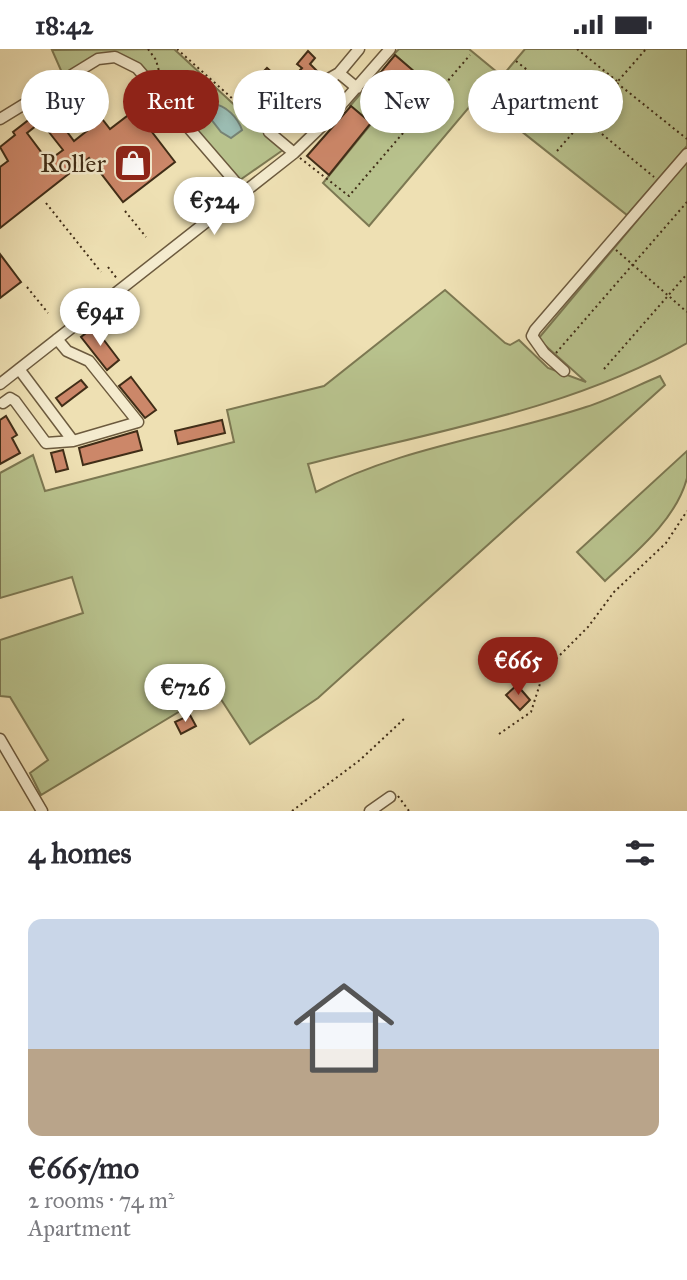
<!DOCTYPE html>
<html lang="en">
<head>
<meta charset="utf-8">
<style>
	body { margin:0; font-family:"IM FELL Great Primer",serif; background:#f7f7f7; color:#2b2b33; height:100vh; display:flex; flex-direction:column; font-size:26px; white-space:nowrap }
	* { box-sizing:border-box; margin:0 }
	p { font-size:23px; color:#7c7c81 }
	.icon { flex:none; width:38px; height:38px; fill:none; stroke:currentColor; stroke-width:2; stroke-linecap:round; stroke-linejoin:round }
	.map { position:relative; height:762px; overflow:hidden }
	.panel { display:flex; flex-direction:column; background:#fff; flex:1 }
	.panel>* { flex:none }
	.banner { position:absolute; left:21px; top:21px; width:646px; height:63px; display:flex; gap:14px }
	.price { position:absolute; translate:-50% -60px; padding:0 16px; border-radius:24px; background:#fff; color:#222; font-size:23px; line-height:46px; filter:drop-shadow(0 2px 4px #0008) }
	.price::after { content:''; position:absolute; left:50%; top:42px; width:21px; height:16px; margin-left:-10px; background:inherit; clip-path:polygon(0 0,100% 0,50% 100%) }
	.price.on { background:#8f2418; color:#fff }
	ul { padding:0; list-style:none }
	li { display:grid; align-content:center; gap:14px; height:371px; padding:0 28px }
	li+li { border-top:2px solid #e1e1e2 }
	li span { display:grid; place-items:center; height:217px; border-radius:14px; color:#555 }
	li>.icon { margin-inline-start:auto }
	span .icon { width:126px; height:126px; fill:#fffc; stroke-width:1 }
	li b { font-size:30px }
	h2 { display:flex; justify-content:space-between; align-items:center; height:84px; padding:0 28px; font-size:30px }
	.chip { padding:0 24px; border-radius:32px; background:#fff; box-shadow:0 4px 10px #0003; font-size:24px; line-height:63px }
	.chip.on { background:#8f2418; color:#fff }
	.status { display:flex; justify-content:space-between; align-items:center; height:49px; padding:0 35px; background:#fff; direction:ltr }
	.status svg { height:19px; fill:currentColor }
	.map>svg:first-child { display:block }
	.green { fill:#b8c28d; stroke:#7c7852; stroke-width:2 }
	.water { fill:#9bbcb2; stroke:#778374; stroke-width:2 }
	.building { fill:#cc8769; stroke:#402d17; stroke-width:2; fill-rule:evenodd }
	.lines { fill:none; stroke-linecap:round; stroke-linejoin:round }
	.minor-casing { stroke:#6c5a3e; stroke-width:13 }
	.path { stroke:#402d17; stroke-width:2; stroke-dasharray:2 3.5; stroke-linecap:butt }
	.minor { stroke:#f4ebce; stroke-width:10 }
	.labels { text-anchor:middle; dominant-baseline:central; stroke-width:5; stroke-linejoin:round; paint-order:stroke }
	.poi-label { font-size:26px; fill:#402d17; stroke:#f4ebce; text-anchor:end }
</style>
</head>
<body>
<div class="status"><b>18:42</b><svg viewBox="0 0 49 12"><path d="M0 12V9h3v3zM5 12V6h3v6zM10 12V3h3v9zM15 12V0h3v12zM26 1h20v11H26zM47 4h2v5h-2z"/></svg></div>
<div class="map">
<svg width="687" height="762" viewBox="0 0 687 762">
	<rect width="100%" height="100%" fill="#eee0b3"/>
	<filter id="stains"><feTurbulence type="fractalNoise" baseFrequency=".00286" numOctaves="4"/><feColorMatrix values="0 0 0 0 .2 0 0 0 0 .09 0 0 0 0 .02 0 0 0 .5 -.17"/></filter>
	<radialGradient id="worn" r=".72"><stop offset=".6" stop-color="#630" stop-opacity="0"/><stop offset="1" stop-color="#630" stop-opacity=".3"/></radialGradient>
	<path class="green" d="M174,0L283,101L240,131C202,85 161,42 113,6L63,26L52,1Z
		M399,0H469L498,24L369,177L323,134L371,75L350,57L379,23L401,41L416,24L394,5Z
		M525,0H687V97L627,166L482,51Z
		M687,112V294C572,360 436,382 308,415L316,443C401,398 495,388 586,358C611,350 636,337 660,327L665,336L318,649L250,695L215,641L41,746L30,724L48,711L10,648L0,647V591L83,564L72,528L0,549V424L33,406L45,442L234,393L227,361L324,337L445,241L505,294L510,296L519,291L548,319L586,333L538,290Z
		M687,402C687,410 687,421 687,429C676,471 635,504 605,532L577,503Z"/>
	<path class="water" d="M213,55C226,56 238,69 242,81L231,89L221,83L207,65Z"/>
	<path class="building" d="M308,2L315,9L310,15L321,26L269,68L243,44L267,19L276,27L262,42L272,51L302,19L297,15Z
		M395,6L416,24L401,41L380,24Z
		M75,35L110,80L135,61L175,113L123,153L89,109L0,179V118L8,112L0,98L15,86L13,83ZM67,53L88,81L74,92L53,64ZM41,73L63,101L48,112L27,84Z
		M351,57L371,74L329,126L307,107Z
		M0,205L21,233L0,249Z
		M94,278L119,311L107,321L81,288Z
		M131,328L156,361L145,369L119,337Z
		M81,331L87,338L62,357L56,349Z
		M6,367L17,386L12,389L20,404L0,415V371Z
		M222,371L225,384L178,395L175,382Z
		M137,382L142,401L83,416L79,399Z
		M63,401L68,420L56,423L51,404Z
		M517,636L530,651L520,661L506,646Z
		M190,666L196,677L181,685L175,673Z"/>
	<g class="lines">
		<defs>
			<path id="minor" d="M339,24L359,0
				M0,70L98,10L115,8L137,19L244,143
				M294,104L269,83L325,32L339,24L357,39
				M19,320L73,392L138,373L89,312L67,302L57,290
				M564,322L544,304L532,287L535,281L687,105
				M0,335L294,104L327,72L390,0
				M3,354L10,349L15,352L46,394L73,392
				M0,690L42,762
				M370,762L390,748"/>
		</defs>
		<use href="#minor" class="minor-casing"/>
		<path class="path" d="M148,0L156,11L163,37
			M177,0L263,77
			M577,0L617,32
			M516,12L586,68
			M617,34L687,90
			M585,71L654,128
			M557,102L646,0
			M300,109L349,147L470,6
			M46,154L101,223
			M125,162L146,188
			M616,201L687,263
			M108,218L118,231
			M27,238L48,264
			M556,304L687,153
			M604,320L687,225
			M499,685L531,663L544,622L588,578L614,543L666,494L687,462
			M398,747L409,762
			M292,762L360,711L405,669"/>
		<use href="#minor" class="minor"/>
	</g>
	<defs>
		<symbol id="shop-square" viewBox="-11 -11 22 22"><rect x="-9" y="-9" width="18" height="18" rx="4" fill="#8f2418" stroke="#f4ebce"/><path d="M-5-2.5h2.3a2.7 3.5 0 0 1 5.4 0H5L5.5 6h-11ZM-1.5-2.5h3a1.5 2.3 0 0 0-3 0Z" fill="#fff"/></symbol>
	</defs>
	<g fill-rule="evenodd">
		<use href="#shop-square" x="111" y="92" width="44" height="44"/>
	</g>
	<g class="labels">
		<g class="poi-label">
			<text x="106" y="114">Roller</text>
		</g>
	</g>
	<rect width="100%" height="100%" filter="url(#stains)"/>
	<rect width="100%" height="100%" fill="url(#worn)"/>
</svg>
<b class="price" style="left:214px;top:188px">€524</b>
<b class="price" style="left:100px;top:299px">€941</b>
<b class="price on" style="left:518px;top:648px">€665</b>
<b class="price" style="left:185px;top:675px">€726</b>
<div class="banner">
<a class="chip">Buy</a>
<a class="chip on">Rent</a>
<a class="chip">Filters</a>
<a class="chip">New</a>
<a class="chip">Apartment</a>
</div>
</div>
<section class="panel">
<h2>4 homes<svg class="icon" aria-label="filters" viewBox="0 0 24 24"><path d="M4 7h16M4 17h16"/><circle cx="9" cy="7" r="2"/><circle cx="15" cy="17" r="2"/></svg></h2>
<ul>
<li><span style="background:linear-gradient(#c9d6e8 60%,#b9a48a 0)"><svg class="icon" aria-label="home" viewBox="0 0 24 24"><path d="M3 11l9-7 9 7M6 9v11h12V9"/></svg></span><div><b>€665/mo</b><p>2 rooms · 74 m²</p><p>Apartment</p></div></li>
</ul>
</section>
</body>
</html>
